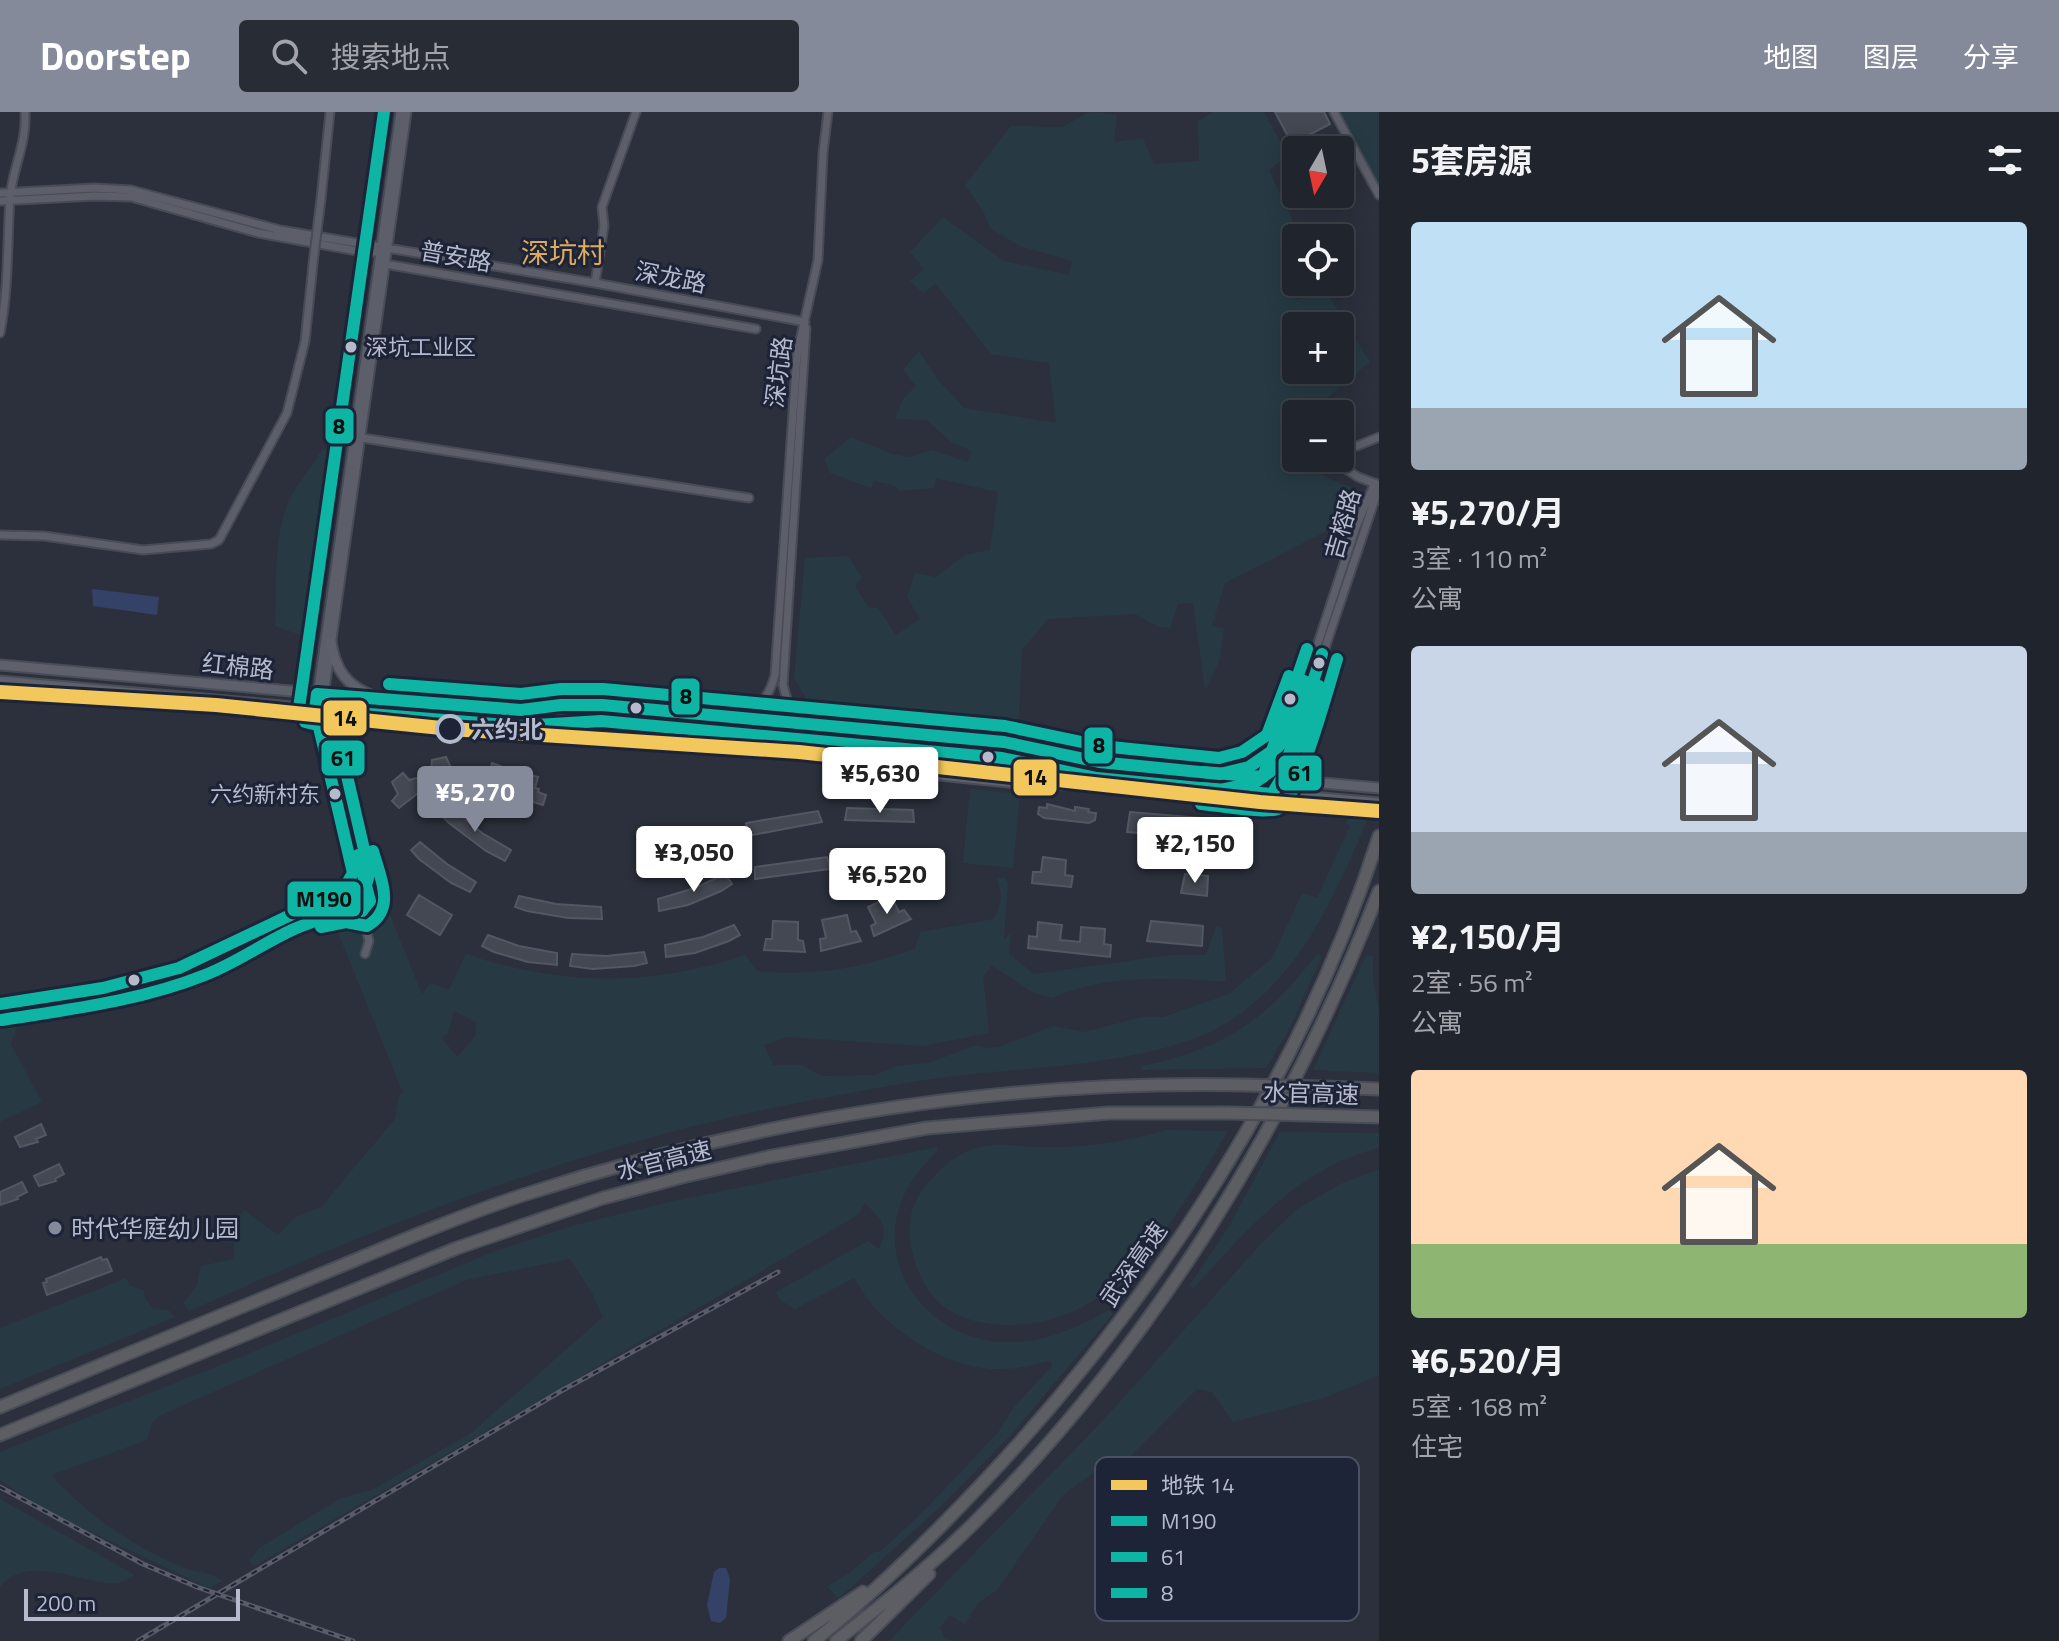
<!DOCTYPE html>
<html lang="zh">
<head>
<meta charset="utf-8">
<style>
	body { margin:0; font-family:"Titillium Web","Noto Sans SC",sans-serif; background:#282c35; color:#f1f3f6; height:100vh; display:flex; flex-direction:column; font-size:30px; white-space:nowrap }
	* { box-sizing:border-box; margin:0 }
	p { font-size:26px; color:#a2a4aa }
	.icon { flex:none; width:44px; height:44px; fill:none; stroke:currentColor; stroke-width:2; stroke-linecap:round; stroke-linejoin:round }
	.map { position:relative; flex:1; overflow:hidden }
	.drawer { display:flex; flex-direction:column; background:#20242d; width:680px }
	.drawer>* { flex:none }
	.needle { width:52px; rotate:189deg }
	.buttons { position:absolute; left:1282px; top:24px; display:grid; gap:16px }
	.buttons a { display:grid; place-items:center; width:72px; height:72px; border-radius:8px; background:#20242d; box-shadow:0 4px 20px #0003,0 0 0 2px #3d4149; font-size:40px }
	.scale { position:absolute; left:24px; bottom:20px; width:216px; box-sizing:border-box; padding-left:8px; border:4px solid #b5bacd; border-top:0; font-size:22px; line-height:28px; white-space:nowrap; color:#b5bacd; -webkit-text-stroke:6px #1d2438; paint-order:stroke }
	.price { position:absolute; translate:-50% -68px; padding:0 18px; border-radius:8px; background:#fff; color:#222; font-size:26px; line-height:52px; filter:drop-shadow(0 2px 4px #0008) }
	.price::after { content:''; position:absolute; left:50%; top:48px; width:24px; height:18px; margin-left:-12px; background:inherit; clip-path:polygon(0 0,100% 0,50% 100%) }
	.price.selected { background:#858a9a; color:#fff }
	ul { padding:0; list-style:none }
	li { display:grid; align-content:center; gap:16px; height:424px; padding:0 32px }
	li span { display:grid; place-items:center; height:248px; border-radius:8px; color:#555 }
	li>.icon { margin-inline-start:auto }
	span .icon { width:144px; height:144px; fill:#fffc; stroke-width:1 }
	li b { font-size:34px }
	h2 { display:flex; justify-content:space-between; align-items:center; height:96px; padding:0 32px; font-size:34px }
	header { display:flex; align-items:center; gap:48px; box-sizing:border-box; height:112px; padding:0 40px; background:#858a9a; color:#fff }
	header strong { font-size:38px }
	nav { display:flex; gap:44px; margin-inline-start:auto; font-size:28px }
	.search { width:560px; height:72px; background:#282c35; display:flex; align-items:center; gap:20px; box-sizing:border-box; padding:0 28px; border-radius:8px; color:#a2a4aa; font-size:30px }
	main { display:flex; flex:1; min-height:0 }
	.map>svg:first-child { display:block }
	.green { fill:#273a43; fill-rule:evenodd }
	.water { fill:#354267 }
	.building { fill:#444852; stroke:#535763; stroke-width:2 }
	.lines { fill:none; stroke-linecap:round; stroke-linejoin:round }
	.minor-casing { stroke:#474b55; stroke-width:11 }
	.major-casing { stroke:#494d58; stroke-width:13 }
	.highway-casing { stroke:#484c57; stroke-width:15 }
	.minor { stroke:#5c5e69; stroke-width:7 }
	.major { stroke:#5e616b; stroke-width:9 }
	.highway { stroke:#5d5e63; stroke-width:11 }
	.rail-casing { stroke:#5a5d68; stroke-width:5 }
	.rail { stroke:#1d2438; stroke-width:2; stroke-dasharray:6; stroke-linecap:butt }
	.minor-bridge-casing { stroke:#474b55; stroke-width:11; stroke-linecap:butt }
	.highway-bridge-casing { stroke:#484c57; stroke-width:15; stroke-linecap:butt }
	.minor-bridge { stroke:#5c5e69; stroke-width:7 }
	.highway-bridge { stroke:#5d5e63; stroke-width:11 }
	.bus-1-casing { stroke:#1d2438; stroke-width:18 }
	.bus-2-casing { stroke:#1d2438; stroke-width:18 }
	.bus-3-casing { stroke:#1d2438; stroke-width:18 }
	.bus-1 { stroke:#0eb5a5; stroke-width:12 }
	.bus-2 { stroke:#0eb5a5; stroke-width:12 }
	.bus-3 { stroke:#0eb5a5; stroke-width:12 }
	.metro-1-casing { stroke:#1d2438; stroke-width:20 }
	.metro-1 { stroke:#f2c75c; stroke-width:14 }
	.bus-dot { fill:#b5bacd; stroke:#1d2438; stroke-width:3 }
	.stop-dot { fill:#1d2438; stroke:#b5bacd; stroke-width:4 }
	.poi-dot { fill:#858a9a; stroke:#1d2438; stroke-width:3 }
	.labels { text-anchor:middle; dominant-baseline:central; stroke-width:6; stroke-linejoin:round; paint-order:stroke }
	.bus-label { font-size:22px; fill:#b5bacd; stroke:#1d2438; text-anchor:start }
	.street-label { font-size:24px; fill:#b5bacd; stroke:#1d2438 }
	.stop-label { font-size:24px; font-weight:bold; fill:#b5bacd; stroke:#1d2438; text-anchor:start }
	.poi-label { font-size:24px; fill:#b5bacd; stroke:#1d2438; text-anchor:start }
	.quarter-label { font-size:28px; fill:#deab5e; stroke:#1d2438 }
	.key { fill:#1d2438; stroke:#4b5165; stroke-width:2 }
	.key-label { font-size:22px; fill:#b5bacd }
	.line-badge { stroke:#1d2438; stroke-width:3 }
	.pale-badge-label { font-size:22px; text-anchor:middle; font-weight:bold; fill:#111 }
</style>
</head>
<body>
<header>
<strong>Doorstep</strong>
<div class="search"><svg class="icon" aria-label="search" viewBox="0 0 24 24"><circle cx="10" cy="10" r="6"/><path d="M15 15l6 6"/></svg>搜索地点</div>
<nav><a>地图</a><a>图层</a><a>分享</a></nav>
</header>
<main>
<div class="map">
<svg width="1379" height="1529" viewBox="0 0 1379 1529">
	<rect width="100%" height="100%" fill="#2b303c"/>
	<path class="green" d="M1089,0L1117,3L1114,30L1143,26L1154,52L1199,49L1198,9L1214,0H1264L1288,44L1269,58L1301,126H1296V145L1285,156L1296,188L1326,179L1370,250L1308,302H1296V346L1324,364L1364,381L1356,404L1225,471L1212,514L1224,516L1219,550L1205,578L1193,491L1178,492L1170,516L1158,515L1135,502L1048,507L1022,538L1018,620L823,601L810,593L794,566L805,446L848,444L862,466L855,474L868,495L878,496L896,523L920,507L907,485L915,461L936,465L965,443L990,438L998,380L936,366L934,376L898,379L896,374L874,369L871,376L830,361L824,347L851,325L892,342L910,345L932,338L967,350L972,339L952,331L927,308L895,307L903,287L916,274L903,258L919,239L938,268L964,296L1056,311L1049,251L991,242L936,172L923,181L909,169L924,157L910,140L943,105L1004,149L1069,163L1072,149L1020,134L991,117L983,99L965,73L1011,14L1062,15ZM1296,214H1340V258H1296Z
		M1338,0H1379V71L1377,72Z
		M322,337L340,339L311,541L304,540L300,523L275,514C278,470 271,418 294,379C303,365 314,352 322,337Z
		M970,677L1020,682L1013,756L963,751Z
		M1350,702L1369,704C1335,783 1300,869 1221,914C1151,954 1019,955 938,966C889,973 840,983 792,992C582,1033 383,1112 189,1199L183,1191L197,1173L201,1154L234,1147V1113L244,1098L278,1123L295,1105L321,1095L395,1007L399,983L403,981L338,821L390,803L422,882L430,871L449,878L466,842C560,874 650,875 745,843L757,859C818,864 857,857 915,837L920,820L994,807C1003,787 1002,785 997,766H1005L1008,771L1004,827L1011,821L1009,842L1034,862L1170,843H1206L1216,814L1222,816L1226,870C1171,865 1103,863 1052,886L1032,880L992,853L983,865L989,921L923,934L788,925L764,933L773,953H802L822,964L876,963L895,954L929,951L976,933L985,936L998,935L1053,914L1085,920L1141,905H1163L1229,882L1272,846L1302,781L1317,786L1350,714L1346,711ZM454,899L476,910V923L457,945L442,926L448,921Z
		M1317,842L1322,844L1288,920L1266,956L1141,958V954C1225,937 1265,909 1317,842Z
		M1366,843L1373,845V868L1379,899V961L1313,958Z
		M20,907L11,932L42,990L0,1010V913Z
		M1167,1018L1228,1019C1189,1082 1149,1159 1082,1195C1045,1216 984,1221 947,1197C919,1178 904,1131 912,1099C918,1076 947,1047 969,1039C992,1029 1011,1034 1035,1035C1079,1037 1125,1030 1167,1018Z
		M1280,1020L1379,1021V1036C1300,1055 1246,1118 1194,1176L1189,1174L1228,1116Z
		M937,1035L938,1038C919,1057 903,1077 897,1104C883,1170 937,1225 999,1230C1040,1233 1075,1217 1109,1198L1113,1202L1009,1325L940,1395L838,1487L827,1474C844,1466 860,1453 874,1440L881,1439L926,1397L999,1319L1014,1295L1052,1254L1050,1249C1036,1252 1021,1256 1007,1257C959,1260 908,1231 876,1197C867,1188 861,1176 854,1166L795,1197L780,1188L776,1180L868,1129L879,1137C890,1115 881,1107 865,1091L858,1103L254,1454L249,1449L259,1436L341,1386L372,1378L471,1321L603,1205L592,1181L570,1147L466,1168L161,1303L152,1311L147,1328L51,1363C88,1403 132,1434 182,1455C195,1461 211,1459 222,1469L209,1476L51,1401L0,1368V1340L228,1250L493,1140L575,1113L678,1088Z
		M1379,1057V1263L1324,1286L1233,1310L1212,1280L1197,1277L1112,1363L1094,1360L1063,1383L997,1478L978,1491L965,1512L949,1503L940,1516L944,1525L952,1529H889L1109,1302L1259,1134L1296,1098L1340,1072Z
		M126,1166L129,1173L144,1179L145,1186L153,1197L170,1199L175,1205L0,1277V1216Z
		M0,1387L135,1463C130,1466 123,1470 117,1471C84,1473 27,1440 0,1475Z"/>
	<path class="water" d="M92,477L159,485L157,503L93,494Z
		M719,1456H726L730,1467L726,1506L720,1511L711,1509L707,1493L714,1460Z"/>
	<path class="building" d="M1275,0H1324L1330,12L1292,32Z
		M446,645L452,658H460L461,668L426,675L399,696L392,689L398,682L392,670L403,661L409,668L431,662L432,648Z
		M492,651L503,655L500,665L504,666L502,670L519,675L520,671L524,672L527,662L538,665L535,676L539,677L538,680L546,683L543,693L473,672L476,662L484,664L485,661L489,662Z
		M1047,692L1075,699V695L1089,697L1088,700L1096,701L1095,708L1089,711L1044,706L1038,702L1039,695L1047,696Z
		M449,694L482,721L511,738L505,749L486,739L449,711L440,702Z
		M847,696L913,698L914,710L845,708Z
		M818,699L822,710L747,724L746,711Z
		M1130,700L1212,707V727L1127,720Z
		M711,718L718,728L707,735L667,749L639,754L638,742L675,734Z
		M420,730L447,752L476,770L470,780L451,771L419,747L411,738Z
		M827,745L830,757L755,767V755Z
		M846,745L913,747L914,759L845,757Z
		M1043,745L1066,748L1065,763L1073,764L1071,775L1032,771L1033,760H1041Z
		M725,762L732,772L721,779L688,793L659,799L658,787L695,776Z
		M1185,762L1208,764L1207,784L1181,781Z
		M419,783L452,803L440,823L407,803Z
		M519,784L556,792L601,795L602,807L568,806L527,799L515,795Z
		M891,784L899,800L904,798L911,807L874,824L871,814L876,811L868,795Z
		M847,803L851,820L856,819L861,829L821,839L820,827L826,826L822,808Z
		M773,809L798,810V828L803,829L805,840L764,838L766,827H772Z
		M1151,809L1203,814L1202,834L1147,829Z
		M1038,810L1062,813L1060,828L1080,830L1081,815L1105,817L1104,832L1111,833L1110,845L1028,836L1029,824L1037,825Z
		M734,813L740,823L729,829L695,841L666,845L665,833L703,825Z
		M488,823L519,834L557,841V853L528,850L494,840L482,834Z
		M644,840L647,851L634,854L593,857L570,854L572,842L606,844Z
		M41,1012L46,1023L36,1027L38,1030L20,1035L15,1025Z
		M59,1052L64,1062L55,1067L56,1069L39,1074L34,1064Z
		M22,1070L27,1080L17,1085L18,1087L0,1093V1080Z
		M101,1145L102,1148L107,1147L112,1159L47,1183L43,1171L47,1170L46,1167Z"/>
	<g class="lines">
		<defs>
			<path id="minor" d="M1334,0L1379,83
				M0,81L94,76L131,78L280,118L595,171L805,210
				M321,87L330,0
				M0,89L95,84L131,85L258,121L368,141L381,139
				M385,152L756,217
				M595,171L604,114L602,95L636,0
				M806,216L783,573L789,595L806,611
				M0,221C9,175 7,131 10,85C13,55 27,31 25,0
				M356,325L749,386
				M1340,329L1357,334L1379,325
				M1329,346L1358,365L1379,373
				M0,423L44,424L143,438L211,432L219,428L287,301L305,229L314,143
				M738,604C759,598 770,583 775,563L797,242L818,148L823,41L828,0
				M1272,672L1356,415L1374,373
				M1272,682L1281,667L1370,402L1376,384L1375,371
				M362,799L370,789L322,598L407,0
				M365,842L369,829L315,598L400,0
				M0,892C67,881 139,874 202,848C232,835 259,816 288,802C312,791 344,792 353,763
				M0,900C17,894 37,893 55,890C109,882 166,876 216,851C253,833 321,780 362,799"/>
			<path id="major" d="M331,530C335,558 347,574 373,584
				M0,553L1379,676
				M0,569L1379,691
				M539,596L602,593L1004,630L1061,642
				M1295,624C1292,644 1297,660 1316,669
				M826,647L869,656L1037,673L1105,672
				M335,653C338,629 348,612 371,605
				M1229,660L1261,648L1286,625"/>
			<path id="highway" d="M1323,975L1379,977
				M1307,1003L1379,1005
				M0,1295C102,1252 205,1210 307,1168C378,1139 448,1108 520,1084C754,1008 999,968 1245,973
				M0,1323L457,1136L603,1086L682,1065L768,1045L927,1016L1109,1001H1228
				M789,1529L863,1480
				M814,1529C877,1479 935,1422 990,1363C1159,1181 1303,962 1379,724
				M836,1529C883,1492 931,1454 974,1411C1153,1232 1287,1015 1379,779
				M861,1529L929,1462"/>
		</defs>
		<use href="#minor" class="minor-casing"/>
		<use href="#major" class="major-casing"/>
		<use href="#highway" class="highway-casing"/>
		<use href="#minor" class="minor"/>
		<use href="#major" class="major"/>
		<use href="#highway" class="highway"/>
		<defs>
			<path id="rail" d="M0,1375L143,1452L197,1475L353,1529
				M138,1529L561,1279L778,1160"/>
		</defs>
		<use href="#rail" class="rail-casing"/>
		<use href="#rail" class="rail"/>
		<defs>
			<path id="minor-bridge" d="M314,143L321,87"/>
			<path id="highway-bridge" d="M1245,973L1323,975
				M1228,1001L1307,1003"/>
		</defs>
		<use href="#minor-bridge" class="minor-bridge-casing"/>
		<use href="#highway-bridge" class="highway-bridge-casing"/>
		<use href="#minor-bridge" class="minor-bridge"/>
		<use href="#highway-bridge" class="highway-bridge"/>
		<defs>
			<path id="bus-1" d="M1202,676L1272,682L1281,667L1322,542
				M318,799L347,793L362,799L370,789L358,743
				M0,892L103,876L179,856L343,778L353,761L315,598L317,582L521,598L561,593H602L1004,630L1099,650L1220,662L1249,655L1278,635L1286,625L1304,569"/>
			<path id="bus-2" d="M1201,692C1216,693 1268,703 1280,696C1299,685 1329,573 1337,547
				M321,815L346,810L367,814C397,797 380,765 373,739
				M2,908C71,897 140,889 205,863C236,851 262,832 292,818C321,804 366,800 369,759L332,599L520,614L601,609L1002,646L1097,666L1220,678L1256,670L1289,646L1301,631L1319,574"/>
			<path id="bus-3" d="M389,572L521,582L561,577H603L1005,614L1101,634L1219,646L1242,640L1267,623L1289,564
				M322,614L305,610L299,596L384,0
				M1203,660L1263,665L1307,537"/>
		</defs>
		<use href="#bus-1" class="bus-1-casing"/>
		<use href="#bus-2" class="bus-2-casing"/>
		<use href="#bus-3" class="bus-3-casing"/>
		<use href="#bus-1" class="bus-1"/>
		<use href="#bus-2" class="bus-2"/>
		<use href="#bus-3" class="bus-3"/>
		<defs>
			<path id="metro-1" d="M0,580L216,593L451,617L799,640L1260,690L1379,699"/>
		</defs>
		<use href="#metro-1" class="metro-1-casing"/>
		<use href="#metro-1" class="metro-1"/>
	</g>
	<g class="bus-dot">
		<circle cx="351" cy="235" r="7"/>
		<circle cx="1319" cy="551" r="7"/>
		<circle cx="1290" cy="587" r="7"/>
		<circle cx="636" cy="596" r="7"/>
		<circle cx="988" cy="645" r="7"/>
		<circle cx="335" cy="682" r="7"/>
		<circle cx="134" cy="868" r="7"/>
	</g>
	<circle class="stop-dot" cx="450" cy="617" r="13"/>
	<circle class="poi-dot" cx="55" cy="1116" r="8"/>
	<g class="labels">
		<g class="bus-label">
			<text x="366" y="235">深坑工业区</text>
			<text x="320" y="682" text-anchor="end">六约新村东</text>
		</g>
		<g class="street-label">
			<text transform="translate(456 144) rotate(10)">普安路</text>
			<text transform="translate(671 165) rotate(11)">深龙路</text>
			<text transform="translate(778 260) rotate(-83)">深坑路</text>
			<text transform="translate(1342 412) rotate(-74)">吉榕路</text>
			<text transform="translate(238 554) rotate(6)">红棉路</text>
			<text transform="translate(1311 981) rotate(2)">水官高速</text>
			<text transform="translate(664 1048) rotate(-14)">水官高速</text>
			<text transform="translate(1133 1152) rotate(-55)">武深高速</text>
		</g>
		<g class="stop-label">
			<text x="471" y="617">六约北</text>
		</g>
		<g class="poi-label">
			<text x="71" y="1116">时代华庭幼儿园</text>
		</g>
		<g class="quarter-label">
			<text x="563" y="140">深坑村</text>
		</g>
	</g>
	<rect x="1095" y="1345" width="264" height="164" rx="12" class="key"/>
	<rect x="1111" y="1368" width="36" height="10" fill="#f2c75c"/>
	<rect x="1111" y="1404" width="36" height="10" fill="#0eb5a5"/>
	<rect x="1111" y="1440" width="36" height="10" fill="#0eb5a5"/>
	<rect x="1111" y="1476" width="36" height="10" fill="#0eb5a5"/>
	<g class="key-label">
		<text x="1161" y="1381">地铁 14</text>
		<text x="1161" y="1417">M190</text>
		<text x="1161" y="1453">61</text>
		<text x="1161" y="1489">8</text>
	</g>
	<g class="line-badge">
		<rect x="324" y="295" width="31" height="38" rx="8" fill="#0eb5a5"/>
		<rect x="670" y="565" width="31" height="39" rx="8" fill="#0eb5a5"/>
		<rect x="322" y="587" width="46" height="38" rx="8" fill="#f2c75c"/>
		<rect x="1083" y="614" width="31" height="39" rx="8" fill="#0eb5a5"/>
		<rect x="320" y="627" width="46" height="38" rx="8" fill="#0eb5a5"/>
		<rect x="1277" y="642" width="46" height="38" rx="8" fill="#0eb5a5"/>
		<rect x="1012" y="646" width="46" height="39" rx="8" fill="#f2c75c"/>
		<rect x="286" y="768" width="76" height="38" rx="8" fill="#0eb5a5"/>
	</g>
	<g class="pale-badge-label">
		<text x="339" y="322">8</text>
		<text x="686" y="592">8</text>
		<text x="345" y="614">14</text>
		<text x="1099" y="641">8</text>
		<text x="343" y="654">61</text>
		<text x="1300" y="669">61</text>
		<text x="1035" y="673">14</text>
		<text x="324" y="795">M190</text>
	</g>
</svg>
<div class="buttons">
<a><svg class="needle" viewBox="-14 -14 28 28"><path d="M0-13l5 13h-10z" fill="#e53935"/><path d="M0 13l5-13h-10z" fill="#a2a4aa"/></svg></a>
<a><svg class="icon" aria-label="locate" viewBox="0 0 24 24"><circle cx="12" cy="12" r="6"/><path d="M12 2v4M12 18v4M2 12h4M18 12h4"/></svg></a>
<a>+</a>
<a>−</a>
</div>
<div class="scale">200 m</div>
<b class="price" style="left:880px;top:703px">¥5,630</b>
<b class="price selected" style="left:475px;top:722px">¥5,270</b>
<b class="price" style="left:1195px;top:773px">¥2,150</b>
<b class="price" style="left:694px;top:782px">¥3,050</b>
<b class="price" style="left:887px;top:804px">¥6,520</b>
</div>
<section class="drawer">
<h2>5套房源<svg class="icon" aria-label="filters" viewBox="0 0 24 24"><path d="M4 7h16M4 17h16"/><circle cx="9" cy="7" r="2"/><circle cx="15" cy="17" r="2"/></svg></h2>
<ul>
<li><span style="background:linear-gradient(#bfe0f5 75%,#9aa5b1 0)"><svg class="icon" aria-label="home" viewBox="0 0 24 24"><path d="M3 11l9-7 9 7M6 9v11h12V9"/></svg></span><div><b>¥5,270/月</b><p>3室 · 110 m²</p><p>公寓</p></div></li>
<li><span style="background:linear-gradient(#c9d6e8 75%,#9aa5b1 0)"><svg class="icon" aria-label="home" viewBox="0 0 24 24"><path d="M3 11l9-7 9 7M6 9v11h12V9"/></svg></span><div><b>¥2,150/月</b><p>2室 · 56 m²</p><p>公寓</p></div></li>
<li><span style="background:linear-gradient(#ffd9b3 70%,#8fb573 0)"><svg class="icon" aria-label="home" viewBox="0 0 24 24"><path d="M3 11l9-7 9 7M6 9v11h12V9"/></svg></span><div><b>¥6,520/月</b><p>5室 · 168 m²</p><p>住宅</p></div></li>
</ul>
</section>
</main>
</body>
</html>
